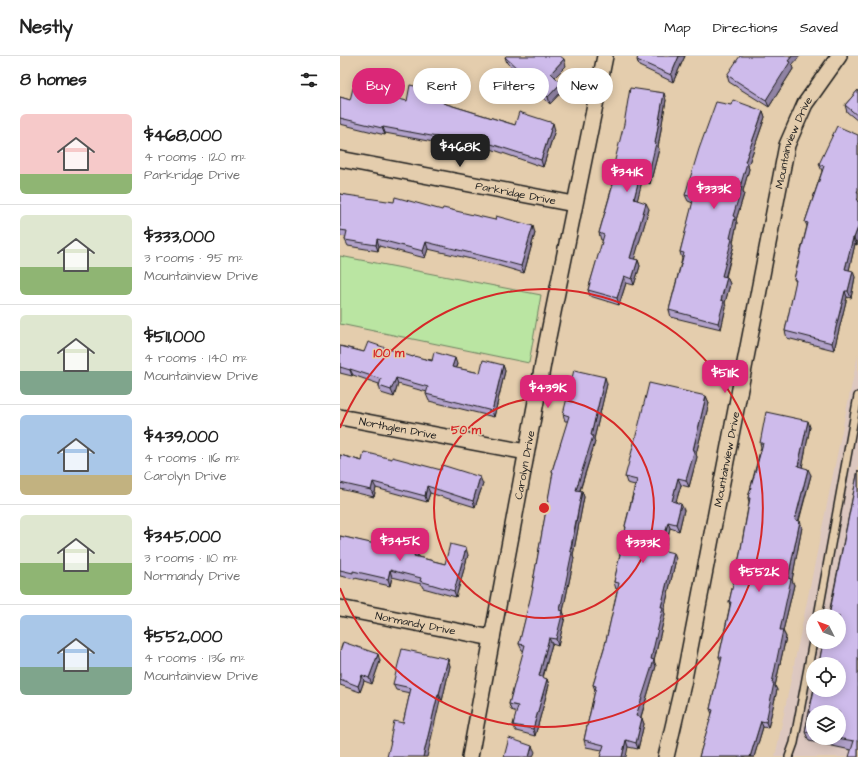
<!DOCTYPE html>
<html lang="en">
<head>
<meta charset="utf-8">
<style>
	body { margin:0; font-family:"Architects Daughter",sans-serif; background:#f2f2f2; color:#222; height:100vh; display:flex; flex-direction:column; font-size:15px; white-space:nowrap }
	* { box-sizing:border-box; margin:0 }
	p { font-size:13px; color:#767676 }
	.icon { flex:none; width:22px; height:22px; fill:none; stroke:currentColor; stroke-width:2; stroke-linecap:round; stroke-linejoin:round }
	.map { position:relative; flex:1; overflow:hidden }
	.panel { display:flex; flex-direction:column; background:#fff; width:340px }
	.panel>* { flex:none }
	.banner { position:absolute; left:12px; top:12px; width:380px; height:36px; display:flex; gap:8px }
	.needle { width:26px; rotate:312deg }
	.controls { position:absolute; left:466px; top:553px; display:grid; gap:8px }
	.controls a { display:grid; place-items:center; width:40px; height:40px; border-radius:50%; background:#fff; box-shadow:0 2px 10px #0003; font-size:20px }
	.price { position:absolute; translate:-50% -34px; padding:0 9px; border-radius:8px; background:#db2777; color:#fff; font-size:13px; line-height:26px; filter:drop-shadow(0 1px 2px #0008) }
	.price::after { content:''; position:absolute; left:50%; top:24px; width:12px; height:9px; margin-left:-6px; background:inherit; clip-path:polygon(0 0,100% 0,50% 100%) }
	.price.on { background:#222; color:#fff }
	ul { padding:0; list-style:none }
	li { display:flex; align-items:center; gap:12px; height:100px; padding:0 20px }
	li+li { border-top:1px solid #e0e0e0 }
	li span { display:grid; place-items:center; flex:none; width:112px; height:80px; border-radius:6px; color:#555 }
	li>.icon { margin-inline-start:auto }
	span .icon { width:48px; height:48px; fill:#fffc; stroke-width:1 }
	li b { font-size:17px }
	h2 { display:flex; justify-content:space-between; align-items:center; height:48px; padding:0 20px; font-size:17px }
	.pill { padding:0 14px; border-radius:18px; background:#fff; box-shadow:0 2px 10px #0003; font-size:14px; line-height:36px }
	.pill.on { background:#db2777; color:#fff }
	header { display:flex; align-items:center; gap:24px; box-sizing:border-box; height:56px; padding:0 20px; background:#fff; border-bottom:1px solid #e0e0e0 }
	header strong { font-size:19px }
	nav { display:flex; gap:22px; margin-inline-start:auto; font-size:14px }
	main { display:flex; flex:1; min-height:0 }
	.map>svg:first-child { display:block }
	.built { fill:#ddc8c0; fill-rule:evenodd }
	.green { fill:#bae5a2; stroke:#6b805f }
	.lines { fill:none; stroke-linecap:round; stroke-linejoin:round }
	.lane-casing { stroke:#1c1c1c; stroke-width:10 }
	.street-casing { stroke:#1c1c1c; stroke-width:18 }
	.lane { stroke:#e4cdad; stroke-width:7 }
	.street { stroke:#e4cdad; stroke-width:15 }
	.wall { fill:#b1a1ca; stroke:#1c1c1c; fill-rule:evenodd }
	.shaded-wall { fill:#9083a4; stroke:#1c1c1c }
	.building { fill:#cebbeb; stroke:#1c1c1c }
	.ring { fill:none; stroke:#d62828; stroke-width:2 }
	.labels { text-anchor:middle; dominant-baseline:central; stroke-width:3; stroke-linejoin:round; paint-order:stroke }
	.street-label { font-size:11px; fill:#1c1c1c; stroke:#e4cdad }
	.centre { fill:#d62828; stroke:#e4cdad; stroke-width:2 }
	.ring-label { font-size:12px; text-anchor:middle; font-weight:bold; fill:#d62828; stroke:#e4cdad; stroke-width:3; stroke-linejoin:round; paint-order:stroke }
</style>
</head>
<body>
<header>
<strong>Nestly</strong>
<nav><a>Map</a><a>Directions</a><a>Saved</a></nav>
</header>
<main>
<section class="panel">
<h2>8 homes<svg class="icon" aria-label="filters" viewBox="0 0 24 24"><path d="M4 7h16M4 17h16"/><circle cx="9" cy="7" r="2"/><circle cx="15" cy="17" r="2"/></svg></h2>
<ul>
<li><span style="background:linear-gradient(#f6c9c9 75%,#8fb573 0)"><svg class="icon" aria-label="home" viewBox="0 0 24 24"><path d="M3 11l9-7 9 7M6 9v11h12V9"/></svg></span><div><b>$468,000</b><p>4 rooms · 120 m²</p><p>Parkridge Drive</p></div></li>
<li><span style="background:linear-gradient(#dfe7d0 65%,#8fb573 0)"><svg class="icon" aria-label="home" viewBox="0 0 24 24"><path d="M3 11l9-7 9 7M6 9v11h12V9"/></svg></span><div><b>$333,000</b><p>3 rooms · 95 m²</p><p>Mountainview Drive</p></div></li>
<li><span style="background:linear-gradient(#dfe7d0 70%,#7fa58c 0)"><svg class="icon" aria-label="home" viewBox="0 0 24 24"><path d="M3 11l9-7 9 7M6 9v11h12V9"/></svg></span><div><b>$511,000</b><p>4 rooms · 140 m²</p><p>Mountainview Drive</p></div></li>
<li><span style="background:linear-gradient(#a9c7e8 75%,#c2b280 0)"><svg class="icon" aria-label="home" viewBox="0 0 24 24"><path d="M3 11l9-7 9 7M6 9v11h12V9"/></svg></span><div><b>$439,000</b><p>4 rooms · 116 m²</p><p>Carolyn Drive</p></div></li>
<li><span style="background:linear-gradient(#dfe7d0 60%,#8fb573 0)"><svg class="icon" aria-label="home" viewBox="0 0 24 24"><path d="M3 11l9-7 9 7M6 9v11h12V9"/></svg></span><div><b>$345,000</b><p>3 rooms · 110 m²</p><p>Normandy Drive</p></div></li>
<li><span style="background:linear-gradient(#a9c7e8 65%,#7fa58c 0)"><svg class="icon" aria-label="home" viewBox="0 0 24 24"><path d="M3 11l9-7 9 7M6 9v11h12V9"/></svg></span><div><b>$552,000</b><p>4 rooms · 136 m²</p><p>Mountainview Drive</p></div></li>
</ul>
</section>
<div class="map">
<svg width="518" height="701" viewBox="0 0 518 701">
	<rect width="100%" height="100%" fill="#e4cdad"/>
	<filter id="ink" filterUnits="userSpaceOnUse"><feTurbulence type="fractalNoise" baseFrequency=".025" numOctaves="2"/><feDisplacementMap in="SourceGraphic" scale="8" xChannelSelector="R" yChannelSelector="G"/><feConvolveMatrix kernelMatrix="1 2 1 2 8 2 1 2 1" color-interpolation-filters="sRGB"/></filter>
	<g filter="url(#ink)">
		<path class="built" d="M518,299V701H435L504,365ZM473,560H499V586H473ZM473,608H499V634H473ZM473,656H499V682H473Z"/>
		<path class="green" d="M0,200L201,239L189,307L0,268Z"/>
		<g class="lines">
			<defs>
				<path id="lane" d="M478,560L518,340
					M449,701L454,687L473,585"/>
				<g id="street">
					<path id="s1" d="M0,103L234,148"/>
					<path id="s2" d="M0,361L186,396"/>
					<path id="s3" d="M0,552L152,582"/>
					<path id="s4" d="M130,701L207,286L265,0"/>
					<path id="s5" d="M326,701L343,628L447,89L465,48L499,0"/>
				</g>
			</defs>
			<use href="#lane" class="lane-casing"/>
			<use href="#street" class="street-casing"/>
			<use href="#lane" class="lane"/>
			<use href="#street" class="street"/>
		</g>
		<path class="wall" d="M345,0L333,26L299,10L297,4Z
			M165,1L226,10L215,21L224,33L210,48L167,7Z
			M452,9L453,13L429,51L389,26L387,19Z
			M88,33L90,39V43L175,69L215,74L203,111L151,93L148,102L104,88L45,77V79L0,68V41L10,44L67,45Z
			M518,34V65L507,56L505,49Z
			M326,44L318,91L319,93L310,128L302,125L297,144L309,153L294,203L298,204L300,210L294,229L286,227L279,249L250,240L248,234L263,184H261L259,177L272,131L270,124Z
			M423,55L425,61L408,110L409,113L403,135L404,138L396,164L397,167L393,186L394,189L386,221H387L390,228L385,247L386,251L381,273L331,261L329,254L342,203L340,196L353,147L348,145L345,139Z
			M518,79V184L517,189L515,188L509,214L515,221L511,242L507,241L494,294L447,282L445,275L456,226L454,223L467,170L465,166L482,115L479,108Z
			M0,138L195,177L184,217L157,209L88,193L85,202L39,190L38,195L8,190L5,184L6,181L0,180Z
			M0,290L24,296L73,301L117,308L116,312L140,317L163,309L165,315L154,361L89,345L86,338L87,336L58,328L54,341L41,337L39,330V328L13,319L12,320L0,317Z
			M267,328L254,383L255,386L240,435H242L244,441L233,499L234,502L223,555L225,561L218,590L212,588L203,622L207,623L209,629L195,680L176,675L173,669L177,656L171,654L169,648L184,595L182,594L179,588L193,533L192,531L213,418L212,415L228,365H225L223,358Z
			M366,340L369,347L356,398L357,401L349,431L341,429L336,446L344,454L339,475L330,472L324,495L336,503L324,555L325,558L314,605L316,610L301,661L304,668L298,693L288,691L262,694L246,691L244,684L255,634L253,629L265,589L278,533H276L274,526L286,473L285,470L295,429L287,427L285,421Z
			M470,371L462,411L471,419L459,465L462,471L452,524L454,529L443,575L446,581L435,630L437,634L428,672L423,671L414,701H359L372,658L370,653L381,605L379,601L390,549L389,546L400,498L409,446L408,442L421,391L420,387Z
			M0,399L22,405L143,428L135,451L90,437L87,446L36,432L34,441L0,433Z
			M518,414V701L511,694L469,685L465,676ZM473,656L499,682H473Z
			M0,480L78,499V501L105,508L128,499L116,541L83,532L81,528L52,521L50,530L15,522V523L0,520Z
			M0,595L40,605L32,628L24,625L20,636L0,629Z
			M108,603L110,610L102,645L100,644L51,687L50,685L63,667L70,637L56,634L53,628Z"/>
		<path class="shaded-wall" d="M339,0H345L333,26L331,19Z
			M452,0H460L452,9L453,13L429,51L426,44L448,5Z
			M224,3L226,10L213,23L211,17Z
			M221,27L224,33L210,48L208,41Z
			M88,33L90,39L89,49L86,42Z
			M324,37L326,44L318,91L319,93L310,128L308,121L315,87Z
			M423,55L425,61L408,110L409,113L403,135L404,138L396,164L397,167L393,186L394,189L384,226L382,220L390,182L393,160L405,106Z
			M213,67L215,74L203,111L201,104Z
			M43,71L45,77V79L42,72Z
			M148,87L151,93L148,102L146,95Z
			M300,119L302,125L296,150L294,143Z
			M306,147L309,153L293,208L290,202Z
			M193,170L195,177L184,217L181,210Z
			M518,171V184L517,189L514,182Z
			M513,182L515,188L508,219L505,213Z
			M37,183L39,190L38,195L36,189Z
			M86,186L88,193L85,202L83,195Z
			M298,204L300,210L294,229L292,223Z
			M513,215L515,221L511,242L508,235Z
			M284,220L286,227L279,249L277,242Z
			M387,221L390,228L385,247L386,251L381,273L378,267L381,244Z
			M505,235L507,241L494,294L492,287Z
			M115,302L117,308L114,317L112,311Z
			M163,309L165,315L154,361L152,355Z
			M10,313L13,319L12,320L10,314Z
			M265,321L267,328L254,383L255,386L238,440L236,434L251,379Z
			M56,322L58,328L54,341L51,334Z
			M366,340L369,347L356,398L357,401L349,431L346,424Z
			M468,365L470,371L461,417L458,410Z
			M468,413L471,419L457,470L455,464Z
			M140,421L143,428L135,451L133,445Z
			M338,422L341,429L334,452L332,445Z
			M33,426L36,432L34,441L31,434Z
			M87,430L90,437L87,446L85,440Z
			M242,435L244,441L233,499L234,502L223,555L225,561L218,590L216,583L220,554Z
			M341,448L344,454L339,475L336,468Z
			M460,465L462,471L452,524L454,529L443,575L446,581L435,630L437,634L428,672L426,666L432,627L440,574L448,522Z
			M328,466L330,472L323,500L321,494Z
			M126,492L128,499L116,541L114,535Z
			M76,493L78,499L77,506L74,500Z
			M334,497L336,503L324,555L325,558L314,605L316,610L299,667L296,660L311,603L321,551Z
			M50,514L52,521L50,530L48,523Z
			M209,582L212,588L201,627L199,620Z
			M38,598L40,605L32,628L29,622Z
			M108,603L110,610L102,645L99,638Z
			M22,619L24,625L20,636L18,630Z
			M207,623L209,629L195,680L193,673Z
			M98,638L100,644L87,701H83Z
			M302,662L304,668L298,693L296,687Z
			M421,665L423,671L414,701H410Z
			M286,684L288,691L286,701H282Z
			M192,690L195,696L193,701H189Z"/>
		<path class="building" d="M166,0H220L224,3L211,17L221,27L208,41L165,1Z
			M298,0H339L331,19L297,4Z
			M400,0H452L448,5L450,6L426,44L387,19Z
			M70,29L88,33L86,42L103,45V47L175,69L179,56L213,67L201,104L148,87L146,95L102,82L43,71L42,72L0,62V41L10,44L13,32L67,45Z
			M290,32L324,37L315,87H316L308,121L300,119L294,143L306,147L290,202L298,204L292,223L284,220L277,242L248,234L264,179L259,177L274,125L270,124L284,68Z
			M518,34V60L505,49Z
			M393,44L423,55L405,106L407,107L400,131H402L393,160L395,161L390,182L392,183L382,220L387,221L381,244L384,245L378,267L329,254L344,197L340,196L354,141L345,139L359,93L376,46L391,49Z
			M497,70L518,79V134L517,136H518V142L517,145L518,146V171L514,182H513L505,213L513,215L508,235H505L492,287L445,275L456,224L454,223L468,167L465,166L484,110L479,108Z
			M0,138L54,146L55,141L102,154L103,152L155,164L156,160L193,170L181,210L155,203L86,186L83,195L37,183L36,189L5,184L7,175L0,174Z
			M28,286L73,301L74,300L92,305L94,296L115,302L112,311L140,317L143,304L163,309L152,355L86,338L88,331L56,322L51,334L39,330L41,323L10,313V314L0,311V290L24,296Z
			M234,314L265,321L251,379L253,380L236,434L242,435L230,495L232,496L220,554L223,555L216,583L209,582L199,620L207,623L193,673L173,669L178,650L169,648L185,589L179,588L193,531H192L213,416L212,415L229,360L223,358Z
			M309,327L366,340L353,394H355L346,424L338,422L332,445L341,448L336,468L328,466L321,494L334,497L321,551H323L311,603L314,604L296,660L302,662L296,687L286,684L282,701H260L264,689L244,684L256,630L253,629L265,589L279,527L274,526L286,471L285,470L297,424L285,421L299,368Z
			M426,356L468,365L458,410L468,413L455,464L460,465L448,522L451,523L440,574H443L432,627H434L426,666L421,665L410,701H359L373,654L370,653L382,601H379L391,546H389L400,498L410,442H408L423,387H420Z
			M24,396L52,403V401L101,414L102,409L140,421L133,445L87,430L85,440L33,426L31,434L0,427V399L22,405Z
			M518,414V701H509L514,685L497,682H499V656H473V677L465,676L474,634H499V608H479L483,586H499V560H489Z
			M0,480L35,488L36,483L76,493L74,500L105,508L110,488L126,492L114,535L80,525L81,522L50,514L48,523L13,515V517L0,514Z
			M3,586L38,598L29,622L22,619L18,630L0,623V595Z
			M62,593L108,603L99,638H98L83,701H47L51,685H50L54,665L63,667L71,632L53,628Z
			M169,682L192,690L189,701H164Z"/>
	</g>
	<g class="ring">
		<circle cx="204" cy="452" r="110"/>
		<path d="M0 372A219 219 0 1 1 0 532"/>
	</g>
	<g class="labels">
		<g class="street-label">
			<text stroke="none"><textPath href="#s5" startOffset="628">Mountainview Drive</textPath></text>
			<text stroke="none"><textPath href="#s1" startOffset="179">Parkridge Drive</textPath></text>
			<text stroke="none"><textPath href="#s2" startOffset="59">Northglen Drive</textPath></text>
			<text stroke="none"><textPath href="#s5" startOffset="304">Mountainview Drive</textPath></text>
			<text stroke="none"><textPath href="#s4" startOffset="297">Carolyn Drive</textPath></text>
			<text stroke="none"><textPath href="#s3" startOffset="77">Normandy Drive</textPath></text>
		</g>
	</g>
	<circle cx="204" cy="452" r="6" class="centre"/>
	<g class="ring-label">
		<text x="49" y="301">100 m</text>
		<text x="126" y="378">50 m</text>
	</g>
</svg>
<div class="controls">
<a><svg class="needle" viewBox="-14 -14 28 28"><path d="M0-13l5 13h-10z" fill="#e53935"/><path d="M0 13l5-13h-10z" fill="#767676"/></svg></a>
<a><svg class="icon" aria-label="locate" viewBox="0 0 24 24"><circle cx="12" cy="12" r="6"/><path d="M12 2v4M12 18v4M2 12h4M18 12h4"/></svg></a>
<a><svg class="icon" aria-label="layers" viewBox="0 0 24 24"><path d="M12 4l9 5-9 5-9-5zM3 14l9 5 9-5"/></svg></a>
</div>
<b class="price on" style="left:120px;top:112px">$468K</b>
<b class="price" style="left:287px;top:137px">$341K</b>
<b class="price" style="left:374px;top:154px">$333K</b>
<b class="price" style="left:385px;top:338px">$511K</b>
<b class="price" style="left:208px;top:353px">$439K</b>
<b class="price" style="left:60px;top:506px">$345K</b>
<b class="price" style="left:303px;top:508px">$333K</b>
<b class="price" style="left:419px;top:537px">$552K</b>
<div class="banner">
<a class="pill on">Buy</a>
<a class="pill">Rent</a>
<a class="pill">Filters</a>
<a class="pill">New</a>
</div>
</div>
</main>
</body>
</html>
